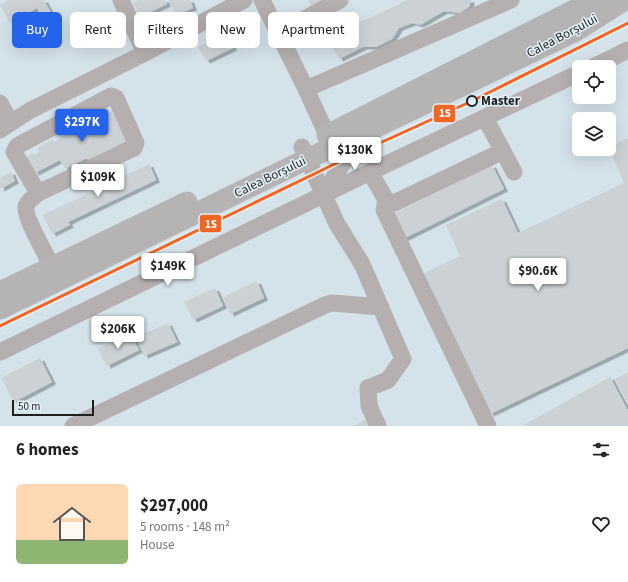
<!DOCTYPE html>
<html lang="en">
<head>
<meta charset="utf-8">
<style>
	body { margin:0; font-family:"Source Sans 3",sans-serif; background:#f2f2f2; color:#202124; height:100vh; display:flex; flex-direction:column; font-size:15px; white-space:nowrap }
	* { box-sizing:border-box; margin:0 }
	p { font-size:13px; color:#757577 }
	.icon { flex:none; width:22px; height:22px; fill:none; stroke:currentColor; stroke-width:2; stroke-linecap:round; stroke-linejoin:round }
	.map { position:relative; height:426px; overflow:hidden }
	.details { display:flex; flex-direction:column; background:#fff; flex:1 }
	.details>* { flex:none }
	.top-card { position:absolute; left:12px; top:12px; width:400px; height:36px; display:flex; gap:8px }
	.controls { position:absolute; left:572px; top:60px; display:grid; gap:8px }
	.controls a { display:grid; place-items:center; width:44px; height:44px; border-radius:6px; background:#fff; box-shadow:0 4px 16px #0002; font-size:20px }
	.scale { position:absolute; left:12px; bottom:10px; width:82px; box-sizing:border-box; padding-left:4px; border:2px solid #1c2022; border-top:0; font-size:11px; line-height:14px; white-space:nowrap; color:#1c2022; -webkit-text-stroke:3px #e4f1f8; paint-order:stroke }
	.price { position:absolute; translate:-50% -34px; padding:0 9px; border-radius:4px; background:#fff; color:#222; font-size:13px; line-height:26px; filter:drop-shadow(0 1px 2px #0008) }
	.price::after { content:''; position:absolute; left:50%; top:24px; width:12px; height:9px; margin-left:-6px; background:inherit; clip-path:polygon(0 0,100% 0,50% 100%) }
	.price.selected { background:#2563eb; color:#fff }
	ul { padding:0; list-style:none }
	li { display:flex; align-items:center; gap:12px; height:100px; padding:0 16px }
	li span { display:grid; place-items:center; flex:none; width:112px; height:80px; border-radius:6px; color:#555 }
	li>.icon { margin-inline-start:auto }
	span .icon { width:48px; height:48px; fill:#fffc; stroke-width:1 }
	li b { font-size:17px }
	h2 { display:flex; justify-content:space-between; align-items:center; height:48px; padding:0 16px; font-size:17px }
	.pill { padding:0 14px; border-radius:6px; background:#fff; box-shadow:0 4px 16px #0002; font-size:14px; line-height:36px }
	.pill.selected { background:#2563eb; color:#fff }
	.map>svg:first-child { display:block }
	.built { fill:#d4e2ea; fill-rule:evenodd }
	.building { fill:#cbd1d4; filter:url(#shadow) }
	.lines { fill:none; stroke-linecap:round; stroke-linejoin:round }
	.minor { stroke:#b5b0af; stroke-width:17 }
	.major { stroke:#b5b3b3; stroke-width:21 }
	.tram-1-casing { stroke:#e4f1f8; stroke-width:6 }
	.tram-1 { stroke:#f26522; stroke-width:3 }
	.stop-dot { fill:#e4f1f8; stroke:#1c2022; stroke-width:2 }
	.labels { text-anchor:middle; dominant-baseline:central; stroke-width:3; stroke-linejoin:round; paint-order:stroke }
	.street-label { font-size:13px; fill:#1c2022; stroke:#e4f1f8 }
	.stop-label { font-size:13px; font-weight:bold; fill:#1c2022; stroke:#e4f1f8; text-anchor:start }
	.line-badge { stroke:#e4f1f8; stroke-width:1.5 }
	.badge-label { font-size:11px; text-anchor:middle; font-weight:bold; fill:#fff }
</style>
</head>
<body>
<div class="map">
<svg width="628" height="426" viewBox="0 0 628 426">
	<defs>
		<filter id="shadow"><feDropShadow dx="4" dy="2.5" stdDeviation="0" flood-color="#0004"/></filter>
	</defs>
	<rect width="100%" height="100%" fill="#e8f0f4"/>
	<path class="built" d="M0,0H628V426H0ZM579,67H609V97H579ZM579,119H609V149H579Z"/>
	<path class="building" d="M9,0H44L51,13L42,18L37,8L10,23L0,5Z
		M139,0H165L167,4L140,17L133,3Z
		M169,0H190L193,8L176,15Z
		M308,0H329L313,9Z
		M408,0H471L469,7L459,13L444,11L420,25L412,23L399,28L392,39L376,47H363L339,59L327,37Z
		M224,29L233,48L206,61L198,47L215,38L213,35Z
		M116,109L131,139L88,160L87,158L65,169L60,160L35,173L26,158L32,153L34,156L39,152L38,148L52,139L55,142L73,130Z
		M628,138V348L490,414L424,273L460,256L446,225L502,199L518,233L624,183L609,149V147Z
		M149,164L156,180L68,222L70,225L52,234L43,215Z
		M492,165L504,189L401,240L389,216Z
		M11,172L15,181L0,189V178Z
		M257,281L264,298L230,314L223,297Z
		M215,288L223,306L193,320L184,302Z
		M168,323L177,342L144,356L136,337Z
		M130,333L139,350L107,366L98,349Z
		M40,358L52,382L14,402L1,378Z
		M628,372V404L615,379Z
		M610,377L628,411V426H522Z
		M366,419L370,426H353Z"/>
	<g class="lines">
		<path class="minor" d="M121,0L145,53
			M262,0L306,89L332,146
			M278,33L340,0
			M593,67L628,50
			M306,89L511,0
			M0,103L11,123
			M485,118L514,172
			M0,130L29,111L145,53L244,0
			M302,147L337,224L362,264L403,359L388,380L368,388L369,406L378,426
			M370,172L386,200L394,203L503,151
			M38,193L14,152L17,146L111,96L116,98L136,143L134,148L38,193C34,197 27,201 26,207C24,217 47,256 52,267
			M324,195L337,172L364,133
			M386,200L384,210L488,426
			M0,352L370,172L579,73
			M73,426L325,305L332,303L381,307"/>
		<path class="major" d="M327,135L570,12L596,0
			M0,292L187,202
			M0,309L307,159L364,133L576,31L625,0"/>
		<defs>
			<path id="tram-1" d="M0,326L347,158L472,101L628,23"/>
		</defs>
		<use href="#tram-1" class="tram-1-casing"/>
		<use href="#tram-1" class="tram-1"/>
	</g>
	<circle class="stop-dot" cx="472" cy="101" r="5"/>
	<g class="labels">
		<g class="street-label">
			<text transform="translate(562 36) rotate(-28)">Calea Borșului</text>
			<text transform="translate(270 177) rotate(-26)">Calea Borșului</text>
		</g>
		<g class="stop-label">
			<text x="481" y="101">Master</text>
		</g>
	</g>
	<g class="line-badge">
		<rect x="433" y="104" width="23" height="19" rx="4" fill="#f26522"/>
		<rect x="199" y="214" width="23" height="19" rx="4" fill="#f26522"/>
	</g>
	<g class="badge-label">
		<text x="445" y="117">1S</text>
		<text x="211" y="228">1S</text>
	</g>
</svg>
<div class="controls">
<a><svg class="icon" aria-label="locate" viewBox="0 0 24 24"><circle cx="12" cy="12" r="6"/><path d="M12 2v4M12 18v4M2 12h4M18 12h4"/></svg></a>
<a><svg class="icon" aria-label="layers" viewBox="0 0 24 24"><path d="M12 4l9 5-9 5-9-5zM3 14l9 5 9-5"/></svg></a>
</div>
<div class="scale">50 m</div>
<b class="price selected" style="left:82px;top:143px">$297K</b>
<b class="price" style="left:355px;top:171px">$130K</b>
<b class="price" style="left:98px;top:198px">$109K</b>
<b class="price" style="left:168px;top:287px">$149K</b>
<b class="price" style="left:538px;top:292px">$90.6K</b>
<b class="price" style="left:118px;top:350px">$206K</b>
<div class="top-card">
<a class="pill selected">Buy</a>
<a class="pill">Rent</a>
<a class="pill">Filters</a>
<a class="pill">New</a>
<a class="pill">Apartment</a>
</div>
</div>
<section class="details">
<h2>6 homes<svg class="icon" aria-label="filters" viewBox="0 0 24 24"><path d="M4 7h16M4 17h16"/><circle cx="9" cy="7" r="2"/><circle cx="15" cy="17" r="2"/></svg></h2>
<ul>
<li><span style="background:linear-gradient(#ffd9b3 70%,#8fb573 0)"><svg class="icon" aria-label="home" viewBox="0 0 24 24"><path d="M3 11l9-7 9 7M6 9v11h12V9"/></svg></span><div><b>$297,000</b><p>5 rooms · 148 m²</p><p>House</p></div><svg class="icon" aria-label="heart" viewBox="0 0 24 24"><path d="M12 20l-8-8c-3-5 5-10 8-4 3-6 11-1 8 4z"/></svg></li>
</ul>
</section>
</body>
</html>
